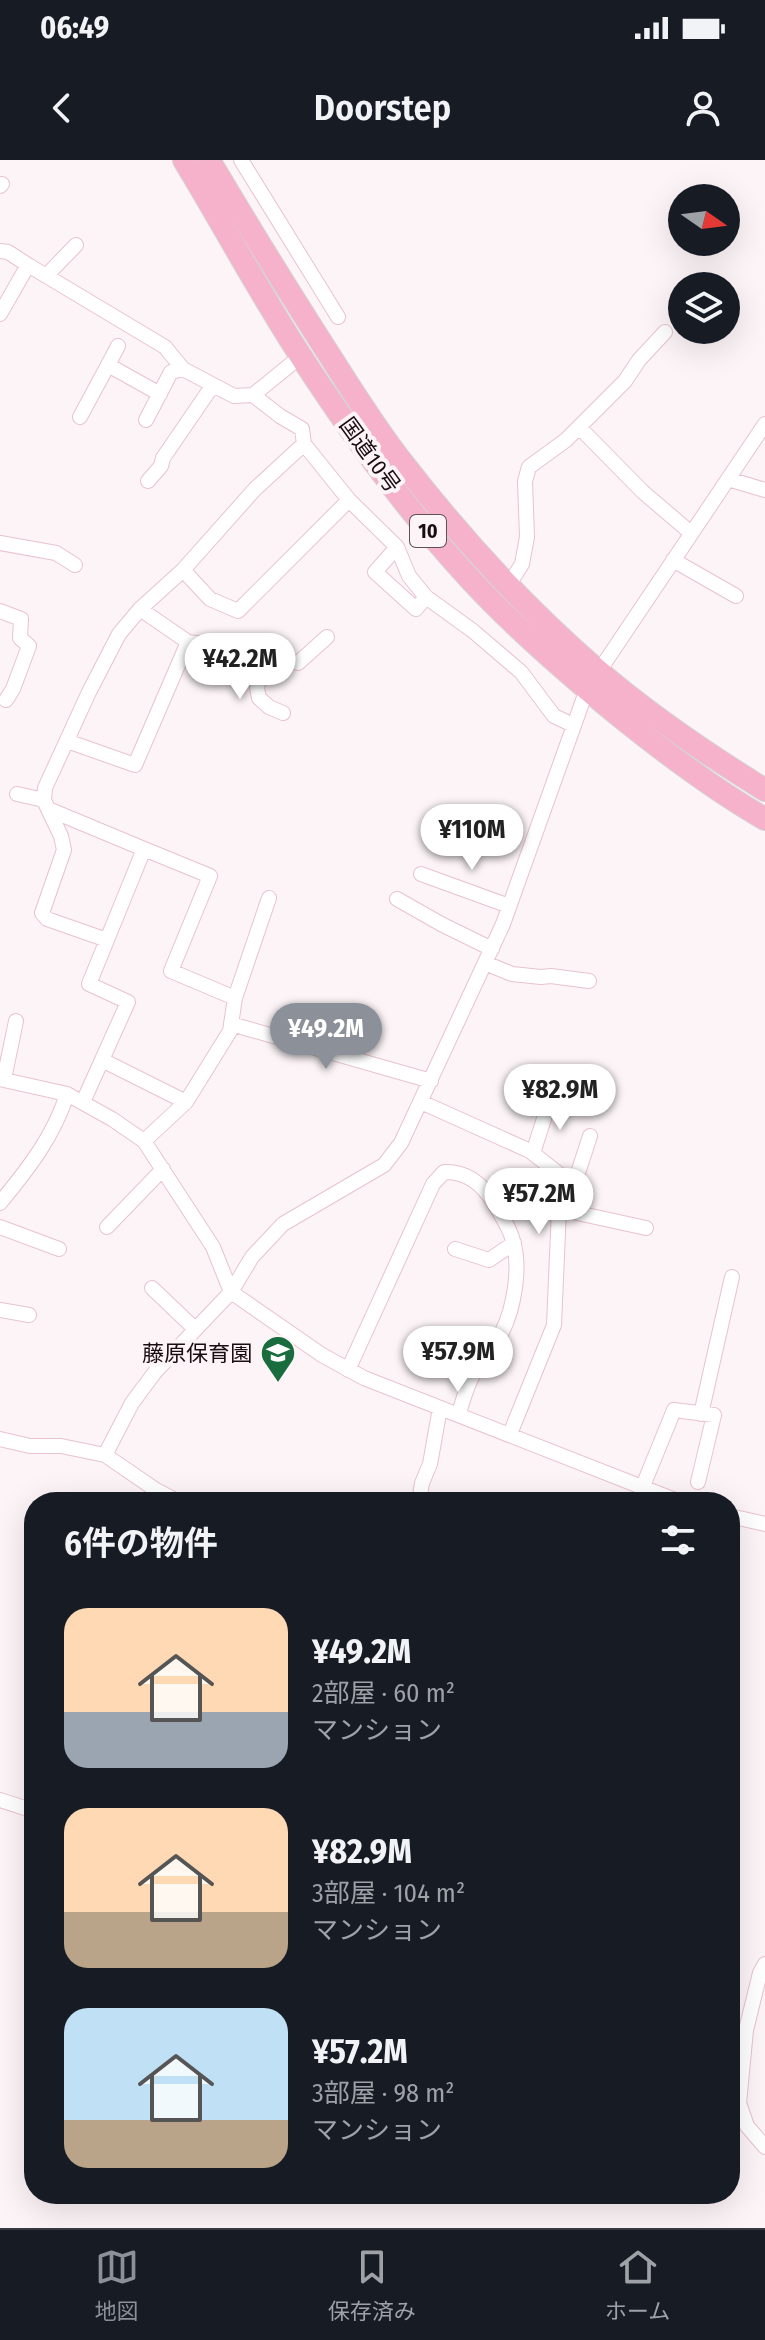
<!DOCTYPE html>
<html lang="ja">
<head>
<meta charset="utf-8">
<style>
	body { margin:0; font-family:"Fira Sans Condensed","Noto Sans JP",sans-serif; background:#20242c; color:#f1f3f6; height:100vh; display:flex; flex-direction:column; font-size:30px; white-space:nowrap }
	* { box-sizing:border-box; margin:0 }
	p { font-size:26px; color:#9ea1a6 }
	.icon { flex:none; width:44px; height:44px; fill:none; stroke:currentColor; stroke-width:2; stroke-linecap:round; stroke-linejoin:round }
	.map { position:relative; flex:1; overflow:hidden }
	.details { position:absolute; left:24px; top:1332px; width:716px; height:712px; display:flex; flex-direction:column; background:#171b24; border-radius:32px; box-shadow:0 8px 32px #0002 }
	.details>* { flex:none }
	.needle { width:52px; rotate:104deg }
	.buttons { position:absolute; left:668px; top:24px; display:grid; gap:16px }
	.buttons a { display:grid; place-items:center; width:72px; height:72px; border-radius:50%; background:#171b24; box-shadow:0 8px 32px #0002; font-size:40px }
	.price { position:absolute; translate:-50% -68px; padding:0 18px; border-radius:28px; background:#fff; color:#222; font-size:26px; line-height:52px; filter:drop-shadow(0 2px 4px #0008) }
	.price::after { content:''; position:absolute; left:50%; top:48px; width:24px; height:18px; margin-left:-12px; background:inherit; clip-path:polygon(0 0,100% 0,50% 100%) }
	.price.on { background:#8c9099; color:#fff }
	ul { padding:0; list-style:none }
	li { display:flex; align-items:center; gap:24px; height:200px; padding:0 40px }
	li span { display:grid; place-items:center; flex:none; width:224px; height:160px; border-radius:24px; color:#555 }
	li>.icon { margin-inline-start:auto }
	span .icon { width:96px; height:96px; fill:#fffc; stroke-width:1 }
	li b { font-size:34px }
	h2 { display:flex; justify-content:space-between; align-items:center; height:96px; padding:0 40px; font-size:34px }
	.status { display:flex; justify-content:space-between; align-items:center; height:56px; padding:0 40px; background:#171b24; direction:ltr }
	.status svg { height:22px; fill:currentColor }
	header { display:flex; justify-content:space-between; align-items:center; height:104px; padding:0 40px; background:#171b24; font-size:36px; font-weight:600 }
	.tab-bar { display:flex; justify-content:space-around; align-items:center; height:112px; border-top:2px solid #363941; background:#171b24; font-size:22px; color:#9ea1a6 }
	.tab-bar a { display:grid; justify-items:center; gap:4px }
	.tab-bar .on { color:#8c9099 }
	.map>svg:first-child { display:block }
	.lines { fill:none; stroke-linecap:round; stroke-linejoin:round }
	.minor-casing { stroke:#e9c2d0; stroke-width:16 }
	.highway-casing { stroke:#d6d3d4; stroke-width:24 }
	.minor { stroke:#fff; stroke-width:14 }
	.highway { stroke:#f5b2ca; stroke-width:22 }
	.labels { text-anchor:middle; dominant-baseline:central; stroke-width:8; stroke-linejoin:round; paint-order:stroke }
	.shield { fill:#fcf4f7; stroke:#5e5257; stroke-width:2 }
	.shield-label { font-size:20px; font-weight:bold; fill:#1a0d12 }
	.street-label { font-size:22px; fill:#1a0d12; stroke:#fcf4f7 }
	.poi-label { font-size:22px; fill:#1a0d12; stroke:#fcf4f7; text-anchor:end }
</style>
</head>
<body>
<div class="status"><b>06:49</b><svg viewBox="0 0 49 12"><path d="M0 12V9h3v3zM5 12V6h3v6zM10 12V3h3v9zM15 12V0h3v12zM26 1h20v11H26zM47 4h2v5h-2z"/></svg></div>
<header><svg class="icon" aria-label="back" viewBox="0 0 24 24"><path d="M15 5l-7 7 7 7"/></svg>Doorstep<svg class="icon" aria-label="person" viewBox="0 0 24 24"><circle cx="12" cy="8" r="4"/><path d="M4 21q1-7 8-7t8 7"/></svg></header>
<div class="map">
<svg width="765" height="2068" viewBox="0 0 765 2068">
	<rect width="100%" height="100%" fill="#fcf4f7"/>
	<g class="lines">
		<defs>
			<path id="minor" d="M241,0L338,157
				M0,26L2,24
				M0,91L8,92L28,105
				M46,116L76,85
				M0,154L28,105L165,187L183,209L234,236L253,235
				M108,205L118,186
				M80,257L108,205L160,234
				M146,260L171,212L183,209
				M579,267L643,332L691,373
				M304,284L349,340L397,387L409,416L426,437L473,471L521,512L554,556L573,565
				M728,319L765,330
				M148,321L161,306L163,298L213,225
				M0,383L56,393L75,405
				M397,387L375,412L416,449L426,437
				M673,400L736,436
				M183,410L210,439L238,451L349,340
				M508,426L522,404L527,377L525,321L529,307L566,280L625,221L639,200L665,172
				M0,451L21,459L20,478L29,486L13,529L6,540
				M188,482L212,485L240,495L273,498L298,503L327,477
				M264,497L257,528L259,538L269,547L283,553
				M67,581L135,605L188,482L140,449
				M17,634L44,640
				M48,649L61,676L64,690L42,753L47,759L107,780
				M144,689L210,716L171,811L235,838L269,738
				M421,714L509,746
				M397,739L443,765L492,789
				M485,803L512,814L541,817L551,816L589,821
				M231,864L431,921
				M102,900L186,942
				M0,919L67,934L112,959L144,981L213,1087L231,1132L322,1195L364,1218L680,1342
				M4,919L16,861
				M83,942L128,842L89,824L144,689L48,649L44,640L45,628L89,532L119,474L140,449L183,410L255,329L304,284L302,269L280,256L253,235L301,196
				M421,942L530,991L569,1022L559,1049L554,1165L510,1274
				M144,981L186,942L230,871L235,838
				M533,993L550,940
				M569,1022L577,1016L590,976
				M0,1043C28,1009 54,976 67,934
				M559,1049L646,1068
				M0,1067L59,1089
				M107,1067L163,1009
				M455,1089L489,1100L514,1083
				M152,1128L195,1169
				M0,1150L29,1155
				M348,1210L433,1024L444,1012C467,1011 483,1025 494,1043C501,1055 510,1068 513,1081C521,1108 514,1148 502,1172C495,1187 483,1199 474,1213C467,1225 463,1240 459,1253
				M701,1254L732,1117
				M0,1279L30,1286H61L105,1295L156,1330L179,1342
				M105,1295L132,1243L155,1212L231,1132L252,1097L283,1064L384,1005L401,983L503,764L587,529L765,264
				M643,1326L674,1250L714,1255L698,1322
				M419,1342L422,1323L430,1304L440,1248
				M730,1356L765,1364
				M0,1640L34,1651
				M765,1804L760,1813L746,1870L739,1943L747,1966L765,1987"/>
			<path id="highway" d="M184,0C224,66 260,134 302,198C352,275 407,351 470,419C515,468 566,512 617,554C664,592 713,629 765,659
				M209,0C248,66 289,132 330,196C353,232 376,269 402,302C460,377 525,448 597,510C649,555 707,594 765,630"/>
		</defs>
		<use href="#minor" class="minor-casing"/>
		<use href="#highway" class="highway-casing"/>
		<use href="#minor" class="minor"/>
		<use href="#highway" class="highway"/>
	</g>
	<defs>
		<symbol id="school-pin" viewBox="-11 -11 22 30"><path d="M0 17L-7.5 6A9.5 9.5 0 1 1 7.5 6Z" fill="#196c3e" stroke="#fcf4f7"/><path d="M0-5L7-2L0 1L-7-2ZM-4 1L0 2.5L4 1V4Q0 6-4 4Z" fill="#fff"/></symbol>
	</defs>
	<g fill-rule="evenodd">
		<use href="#school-pin" x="258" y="1173" width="40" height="54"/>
	</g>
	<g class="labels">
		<rect class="shield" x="410" y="355" width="36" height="32" rx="6"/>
		<g class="shield-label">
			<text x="428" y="371">10</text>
		</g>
		<g class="street-label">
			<text transform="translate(370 295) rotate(54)">国道10号</text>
		</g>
		<g class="poi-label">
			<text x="252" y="1193">藤原保育園</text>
		</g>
	</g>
</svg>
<div class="buttons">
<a><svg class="needle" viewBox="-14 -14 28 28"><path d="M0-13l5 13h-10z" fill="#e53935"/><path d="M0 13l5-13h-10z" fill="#9ea1a6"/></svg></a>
<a><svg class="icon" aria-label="layers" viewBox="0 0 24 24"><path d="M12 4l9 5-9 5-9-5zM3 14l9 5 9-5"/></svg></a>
</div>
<b class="price" style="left:240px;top:541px">¥42.2M</b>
<b class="price" style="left:472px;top:712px">¥110M</b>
<b class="price on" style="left:326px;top:911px">¥49.2M</b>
<b class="price" style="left:560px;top:972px">¥82.9M</b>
<b class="price" style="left:539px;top:1076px">¥57.2M</b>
<b class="price" style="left:458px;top:1234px">¥57.9M</b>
<section class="details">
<h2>6件の物件<svg class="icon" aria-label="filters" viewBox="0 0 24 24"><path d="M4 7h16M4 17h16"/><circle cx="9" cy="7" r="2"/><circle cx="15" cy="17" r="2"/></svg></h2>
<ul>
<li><span style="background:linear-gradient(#ffd9b3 65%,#9aa5b1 0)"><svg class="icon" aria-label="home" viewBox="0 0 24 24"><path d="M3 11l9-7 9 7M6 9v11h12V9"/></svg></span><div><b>¥49.2M</b><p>2部屋 · 60 m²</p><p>マンション</p></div></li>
<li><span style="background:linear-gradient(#ffd9b3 65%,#b9a48a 0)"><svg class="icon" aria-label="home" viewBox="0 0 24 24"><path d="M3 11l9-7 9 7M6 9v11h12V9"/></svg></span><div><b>¥82.9M</b><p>3部屋 · 104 m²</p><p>マンション</p></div></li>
<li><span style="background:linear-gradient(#bfe0f5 70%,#b9a48a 0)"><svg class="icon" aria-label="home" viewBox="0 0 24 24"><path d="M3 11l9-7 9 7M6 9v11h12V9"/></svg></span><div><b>¥57.2M</b><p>3部屋 · 98 m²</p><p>マンション</p></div></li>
</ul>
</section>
</div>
<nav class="tab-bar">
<a class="on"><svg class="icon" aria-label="map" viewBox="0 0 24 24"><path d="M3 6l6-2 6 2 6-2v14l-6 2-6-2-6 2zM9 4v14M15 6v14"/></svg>地図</a>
<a><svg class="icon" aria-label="saved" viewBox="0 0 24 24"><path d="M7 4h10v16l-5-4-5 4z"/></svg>保存済み</a>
<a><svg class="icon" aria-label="home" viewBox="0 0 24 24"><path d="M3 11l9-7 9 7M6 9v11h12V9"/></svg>ホーム</a>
</nav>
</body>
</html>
